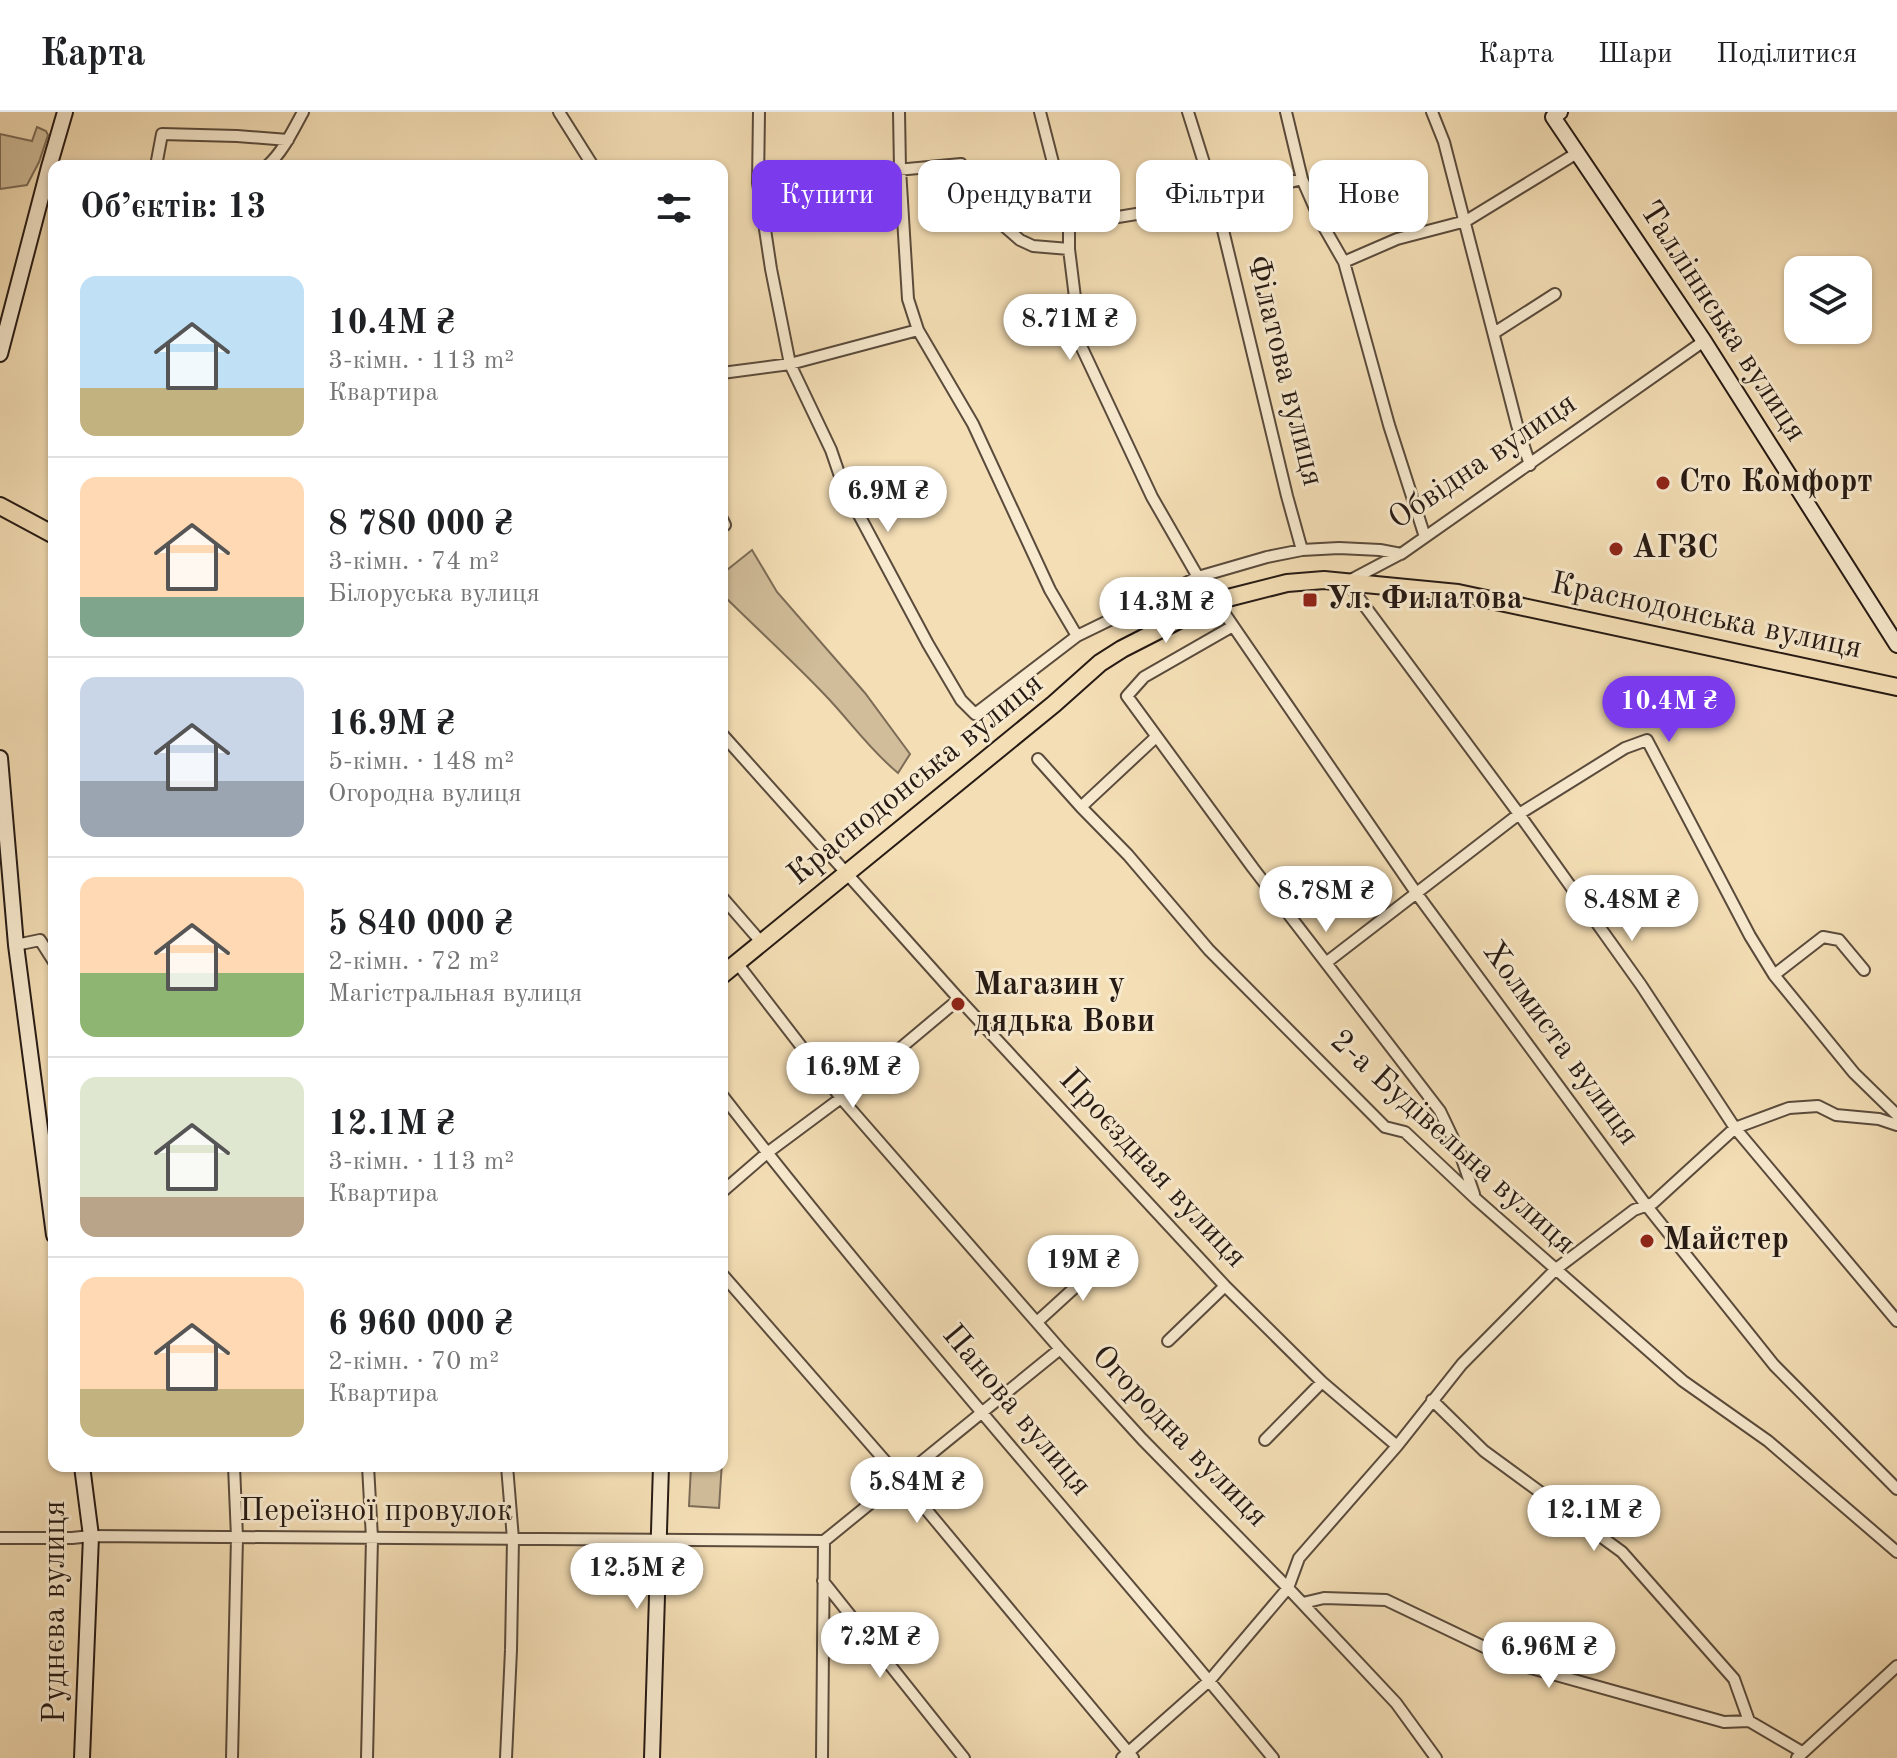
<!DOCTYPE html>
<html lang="uk">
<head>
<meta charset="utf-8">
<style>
	body { margin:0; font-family:"Old Standard TT",serif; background:#f2f2f2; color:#202124; height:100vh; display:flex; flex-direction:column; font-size:30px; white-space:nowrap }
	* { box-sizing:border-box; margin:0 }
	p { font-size:26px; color:#757577 }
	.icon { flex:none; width:44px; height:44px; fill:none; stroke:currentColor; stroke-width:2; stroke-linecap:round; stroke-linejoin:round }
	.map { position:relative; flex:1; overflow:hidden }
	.panel { position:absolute; left:48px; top:48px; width:680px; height:1312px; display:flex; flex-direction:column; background:#fff; border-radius:16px; box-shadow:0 2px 6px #0004 }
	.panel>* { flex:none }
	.guide { position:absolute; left:752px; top:48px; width:760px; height:72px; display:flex; gap:16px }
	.tools { position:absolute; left:1784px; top:144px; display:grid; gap:16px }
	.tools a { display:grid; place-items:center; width:88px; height:88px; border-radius:16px; background:#fff; box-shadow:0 2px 6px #0004; font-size:40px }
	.price { position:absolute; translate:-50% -68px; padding:0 18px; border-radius:28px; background:#fff; color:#222; font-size:26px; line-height:52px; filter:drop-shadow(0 2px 4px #0008) }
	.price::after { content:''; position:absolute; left:50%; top:48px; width:24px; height:18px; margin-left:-12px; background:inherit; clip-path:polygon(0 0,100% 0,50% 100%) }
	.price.current { background:#7c3aed; color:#fff }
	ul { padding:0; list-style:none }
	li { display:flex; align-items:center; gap:24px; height:200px; padding:0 32px }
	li+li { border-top:2px solid #e0e0e0 }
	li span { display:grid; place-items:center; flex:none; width:224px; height:160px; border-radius:16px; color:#555 }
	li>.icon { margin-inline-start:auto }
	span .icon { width:96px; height:96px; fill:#fffc; stroke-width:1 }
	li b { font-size:34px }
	h2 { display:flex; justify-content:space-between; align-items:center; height:96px; padding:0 32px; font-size:34px }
	.tag { padding:0 28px; border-radius:16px; background:#fff; box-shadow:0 2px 6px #0004; font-size:28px; line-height:72px }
	.tag.current { background:#7c3aed; color:#fff }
	header { display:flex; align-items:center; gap:48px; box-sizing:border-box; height:112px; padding:0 40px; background:#fff; border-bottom:2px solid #e0e0e0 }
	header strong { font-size:38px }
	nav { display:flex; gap:44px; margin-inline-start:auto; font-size:28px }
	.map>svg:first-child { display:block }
	.green { fill:#d1bd9a; stroke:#7c6c57; stroke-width:2 }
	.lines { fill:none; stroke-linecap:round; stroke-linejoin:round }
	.street-casing { stroke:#5a4b3c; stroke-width:14 }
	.secondary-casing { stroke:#261a14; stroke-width:18 }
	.primary-casing { stroke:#261a14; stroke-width:20 }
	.street { stroke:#f8eacf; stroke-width:10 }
	.secondary { stroke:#f8eacf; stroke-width:14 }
	.primary { stroke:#f4deb5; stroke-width:16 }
	.poi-dot { fill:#8f2418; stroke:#f8eacf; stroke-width:3 }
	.labels { text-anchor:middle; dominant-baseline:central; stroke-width:6; stroke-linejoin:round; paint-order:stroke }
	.street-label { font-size:32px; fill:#261a14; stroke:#f8eacf }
	.poi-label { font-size:32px; font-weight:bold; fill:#261a14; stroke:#f8eacf; text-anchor:start }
</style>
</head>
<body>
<header>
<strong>Карта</strong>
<nav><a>Карта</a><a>Шари</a><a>Поділитися</a></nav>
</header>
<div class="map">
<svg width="1897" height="1646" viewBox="0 0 1897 1646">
	<rect width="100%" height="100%" fill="#f4deb5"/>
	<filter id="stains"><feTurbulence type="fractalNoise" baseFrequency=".0025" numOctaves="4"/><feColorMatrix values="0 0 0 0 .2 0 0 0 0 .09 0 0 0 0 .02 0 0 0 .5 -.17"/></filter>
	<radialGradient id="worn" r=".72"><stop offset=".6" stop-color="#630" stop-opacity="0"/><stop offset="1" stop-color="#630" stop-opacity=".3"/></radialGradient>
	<path class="green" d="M37,15L46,19L48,23L39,50L27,73L0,77V22L32,29Z
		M752,438L777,480L865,581L910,642L898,661C870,638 850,609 825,583C792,548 756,516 722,482V462Z
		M722,1318L724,1319L719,1396L689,1394L691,1354H722Z"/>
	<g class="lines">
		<defs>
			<path id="street" d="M559,0L593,54
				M759,0L758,71L771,157L790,252L831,338L843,373L928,532L961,588L975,602L1077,524L1198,465L1267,445L1302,438L1339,436L1380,438L1401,442L1704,229
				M899,0L900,57L908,187L918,218L973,312L1050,478L1077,524
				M1040,0L1069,113V137L1081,234L1152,385L1198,465
				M1188,0L1216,89L1287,384L1302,438
				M1286,0L1302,67L1321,110L1344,150L1389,313L1425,425
				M1432,0L1444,30L1517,313L1530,353
				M156,54L162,22L237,24L288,28
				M267,54C283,40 293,18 303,0
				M758,71L961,52L969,75L988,100L1020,128L1033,134L1069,137
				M1069,113L1216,89L1302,67
				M1344,150L1397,127L1466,109L1577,41
				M1494,221L1555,182
				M722,261L790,252L918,218
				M722,407L725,413
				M1400,442L1347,470L1519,702L1641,873L1735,1016L1897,1209
				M1216,489L1417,782L1646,1093L1774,1253L1897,1377
				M1233,514L1144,565L1127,584L1253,756L1440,999L1460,1041L1474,1082
				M722,622L959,887L1225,1174L1322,1270L1397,1334
				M1156,625L1081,695L1128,743L1209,838L1385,1015L1405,1020L1476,1087L1683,1269L1768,1329L1897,1440
				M1038,647L1081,695
				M722,785L762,831
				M16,833L40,828L54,850
				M1327,850L1519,702L1625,636L1647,628L1750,824L1774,863L1854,961L1897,1003
				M737,851L841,986L1060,1237L1142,1327L1288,1476L1396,1591L1436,1646
				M1774,863L1823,825L1839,828L1864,858
				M722,983C898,1210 1091,1424 1273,1646
				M722,1080L767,1041L841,986L959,887
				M722,1162L900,1366L1133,1646
				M1037,1210L1106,1147
				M1168,1229L1225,1174
				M1432,1288L1484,1339L1622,1440L1734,1567L1749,1609
				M1265,1328L1322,1270
				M0,1426H72L91,1424L824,1429
				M824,1429L1060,1237
				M823,1469L964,1646
				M1303,1491L1324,1486L1386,1488L1524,1554L1724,1610L1749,1609L1802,1640
				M232,1646L237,1425L234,1354
				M367,1646L372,1426L368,1354
				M506,1646L511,1538L513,1427L507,1354
				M822,1646L824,1429
				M1122,1646L1210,1568L1288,1476L1299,1446L1397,1334L1462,1252L1556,1157L1634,1098L1653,1091L1735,1016L1789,996L1818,994L1836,1003L1879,1007L1897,1013
				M1797,1646L1897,1554"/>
			<path id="secondary" d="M1560,0L1553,5L1704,229L1897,533
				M0,242L49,55L65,0
				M0,646L16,833L54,1123
				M82,1646L91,1424L82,1354
				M652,1646L661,1354"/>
			<path id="primary" d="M0,394L54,423
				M722,863L1054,592L1100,551L1122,537L1216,489L1287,471L1324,468L1458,481L1897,575"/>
		</defs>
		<use href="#street" class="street-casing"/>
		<use href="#secondary" class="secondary-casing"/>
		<use href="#primary" class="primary-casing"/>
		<use href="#street" class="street"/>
		<use href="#secondary" class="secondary"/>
		<use href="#primary" class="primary"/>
	</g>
	<g class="poi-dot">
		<circle cx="1663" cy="371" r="8"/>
		<circle cx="1616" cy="437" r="8"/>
		<rect x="1302" y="480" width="16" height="16" rx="4"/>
		<circle cx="958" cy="892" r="8"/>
		<circle cx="1647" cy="1129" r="8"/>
	</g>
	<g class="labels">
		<g class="street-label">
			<text transform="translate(1722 210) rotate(57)">Талліннська вулиця</text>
			<text transform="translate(1284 259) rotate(76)">Філатова вулиця</text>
			<text transform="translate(1483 350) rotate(-34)">Обвідна вулиця</text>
			<text transform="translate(1706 505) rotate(12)">Краснодонська вулиця</text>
			<text transform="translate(916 668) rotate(-39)">Краснодонська вулиця</text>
			<text transform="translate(1560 932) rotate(54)">Холмиста вулиця</text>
			<text transform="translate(1452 1031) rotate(42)">2-а Будівельна вулиця</text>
			<text transform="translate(1152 1057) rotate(47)">Проєздная вулиця</text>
			<text transform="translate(1016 1299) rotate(50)">Панова вулиця</text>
			<text transform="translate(1179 1325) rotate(46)">Огородна вулиця</text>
			<text x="376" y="1400">Переїзної провулок</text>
			<text transform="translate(56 1500) rotate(-90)">Руднєва вулиця</text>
		</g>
		<g class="poi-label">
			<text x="1679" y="371">Сто Комфорт</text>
			<text x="1632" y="437">АГЗС</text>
			<text x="1326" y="488">Ул. Филатова</text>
			<text x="974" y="874">Магазин у<tspan x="974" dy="37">дядька Вови</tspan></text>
			<text x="1663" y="1129">Майстер</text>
		</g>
	</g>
	<rect width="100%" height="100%" filter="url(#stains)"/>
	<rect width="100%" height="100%" fill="url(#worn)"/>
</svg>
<div class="tools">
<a><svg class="icon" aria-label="layers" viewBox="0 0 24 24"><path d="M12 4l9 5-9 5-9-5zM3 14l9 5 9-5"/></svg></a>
</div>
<b class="price" style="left:1070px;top:250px">8.71M ₴</b>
<b class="price" style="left:888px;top:422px">6.9M ₴</b>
<b class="price" style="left:1166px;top:533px">14.3M ₴</b>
<b class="price current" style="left:1669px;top:632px">10.4M ₴</b>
<b class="price" style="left:1326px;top:822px">8.78M ₴</b>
<b class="price" style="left:1632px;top:831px">8.48M ₴</b>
<b class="price" style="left:853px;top:998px">16.9M ₴</b>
<b class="price" style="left:1083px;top:1191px">19M ₴</b>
<b class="price" style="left:917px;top:1413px">5.84M ₴</b>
<b class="price" style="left:1594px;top:1441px">12.1M ₴</b>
<b class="price" style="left:637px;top:1499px">12.5M ₴</b>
<b class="price" style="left:880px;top:1568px">7.2M ₴</b>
<b class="price" style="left:1549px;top:1578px">6.96M ₴</b>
<div class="guide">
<a class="tag current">Купити</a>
<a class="tag">Орендувати</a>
<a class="tag">Фільтри</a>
<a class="tag">Нове</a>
</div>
<section class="panel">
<h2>Об’єктів: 13<svg class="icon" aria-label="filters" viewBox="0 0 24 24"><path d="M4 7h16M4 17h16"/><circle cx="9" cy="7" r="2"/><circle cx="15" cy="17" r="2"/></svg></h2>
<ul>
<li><span style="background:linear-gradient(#bfe0f5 70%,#c2b280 0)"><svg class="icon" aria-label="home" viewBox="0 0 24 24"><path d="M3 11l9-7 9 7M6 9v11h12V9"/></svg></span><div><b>10.4M ₴</b><p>3-кімн. · 113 m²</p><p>Квартира</p></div></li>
<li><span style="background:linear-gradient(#ffd9b3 75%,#7fa58c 0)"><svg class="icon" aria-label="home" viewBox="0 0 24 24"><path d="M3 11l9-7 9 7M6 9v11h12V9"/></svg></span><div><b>8 780 000 ₴</b><p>3-кімн. · 74 m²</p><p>Білоруська вулиця</p></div></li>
<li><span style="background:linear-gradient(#c9d6e8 65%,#9aa5b1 0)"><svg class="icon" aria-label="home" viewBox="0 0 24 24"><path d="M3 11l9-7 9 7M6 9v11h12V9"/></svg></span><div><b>16.9M ₴</b><p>5-кімн. · 148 m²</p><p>Огородна вулиця</p></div></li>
<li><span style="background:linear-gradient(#ffd9b3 60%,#8fb573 0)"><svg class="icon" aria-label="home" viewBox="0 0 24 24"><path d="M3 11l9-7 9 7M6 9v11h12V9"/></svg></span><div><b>5 840 000 ₴</b><p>2-кімн. · 72 m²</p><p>Магістральная вулиця</p></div></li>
<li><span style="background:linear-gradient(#dfe7d0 75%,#b9a48a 0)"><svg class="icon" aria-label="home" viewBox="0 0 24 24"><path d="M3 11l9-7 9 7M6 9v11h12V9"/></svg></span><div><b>12.1M ₴</b><p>3-кімн. · 113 m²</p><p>Квартира</p></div></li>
<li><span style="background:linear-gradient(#ffd9b3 70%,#c2b280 0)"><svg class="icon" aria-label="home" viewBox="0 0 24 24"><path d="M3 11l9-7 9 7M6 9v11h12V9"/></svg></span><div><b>6 960 000 ₴</b><p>2-кімн. · 70 m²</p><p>Квартира</p></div></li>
</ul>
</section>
</div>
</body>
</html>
